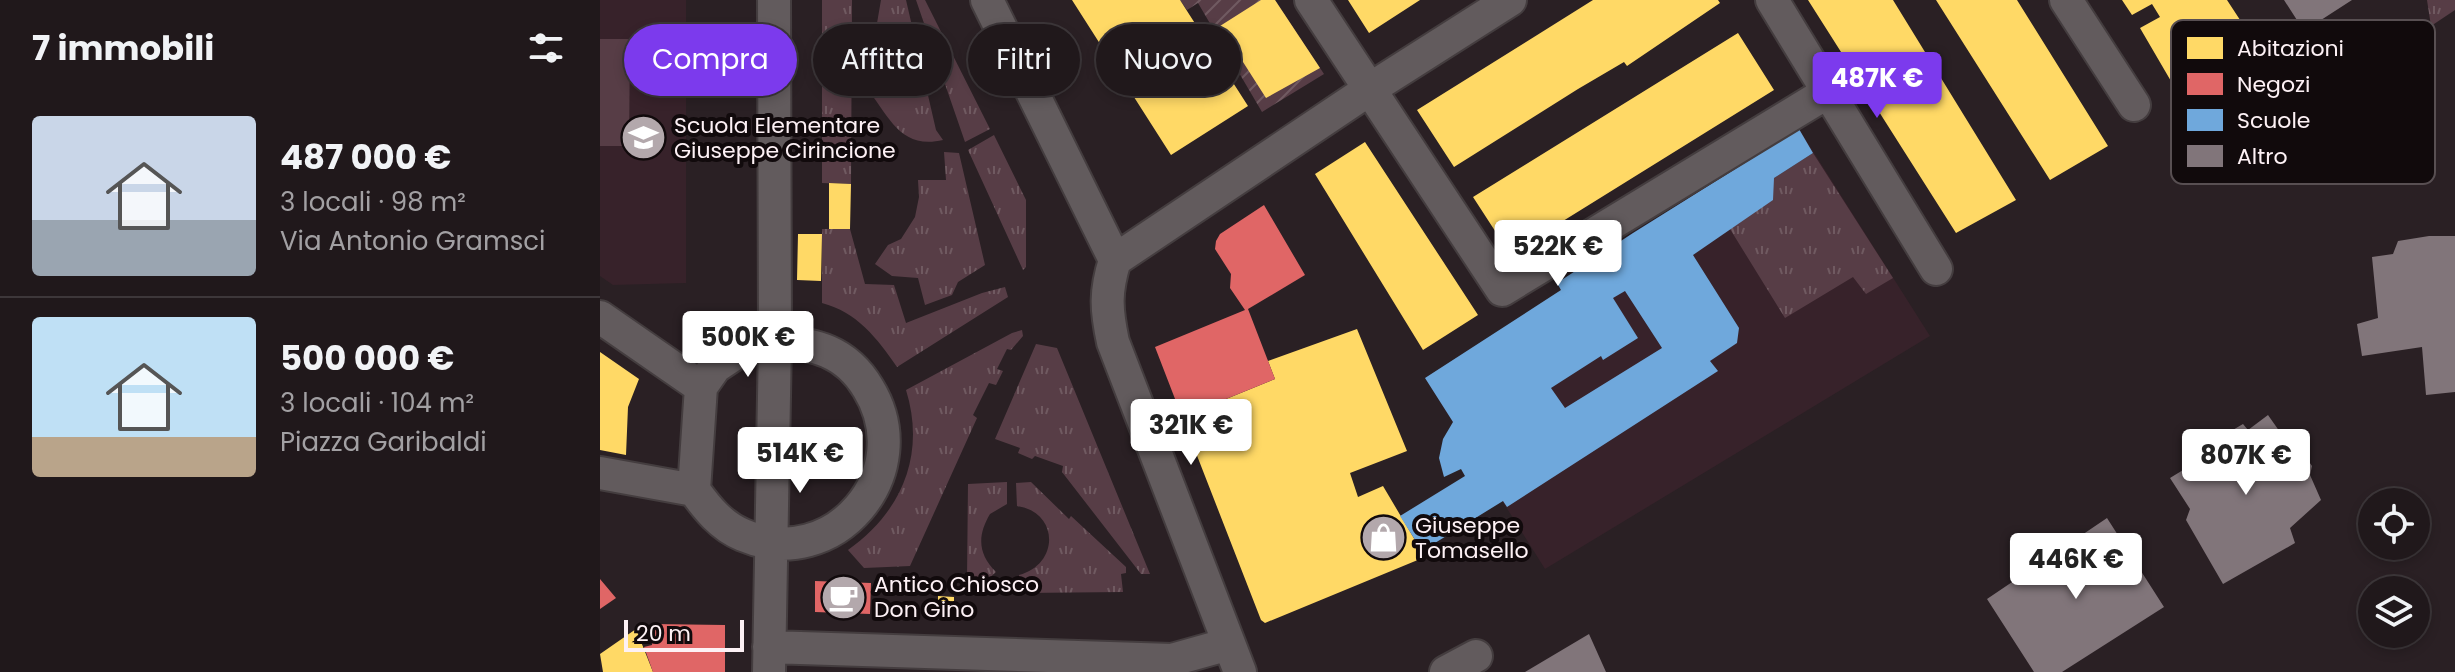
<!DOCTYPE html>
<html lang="it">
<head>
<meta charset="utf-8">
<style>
	body { margin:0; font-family:Poppins,sans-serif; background:#2d2528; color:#f1f3f6; height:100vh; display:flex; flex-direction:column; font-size:30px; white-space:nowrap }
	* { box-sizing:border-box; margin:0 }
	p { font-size:26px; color:#a2a0a3 }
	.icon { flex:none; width:44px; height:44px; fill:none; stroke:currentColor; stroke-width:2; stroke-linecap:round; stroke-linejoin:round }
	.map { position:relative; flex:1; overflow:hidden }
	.panel { display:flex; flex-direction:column; background:#20181b; width:600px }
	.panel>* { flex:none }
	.guide { position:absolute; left:24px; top:24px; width:760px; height:72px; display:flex; gap:16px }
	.fabs { position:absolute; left:1758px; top:488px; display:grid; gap:16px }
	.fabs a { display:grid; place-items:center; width:72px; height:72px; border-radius:50%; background:#20181b; box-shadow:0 4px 12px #0003,0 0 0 2px #3d373a; font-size:40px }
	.scale { position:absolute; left:24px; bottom:20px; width:120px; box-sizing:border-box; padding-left:8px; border:4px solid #fdf1f5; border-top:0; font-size:22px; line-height:28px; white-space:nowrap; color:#fdf1f5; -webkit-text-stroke:6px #110a0c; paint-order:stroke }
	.price { position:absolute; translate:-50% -68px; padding:0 18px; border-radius:8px; background:#fff; color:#222; font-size:26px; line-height:52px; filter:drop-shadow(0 2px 4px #0008) }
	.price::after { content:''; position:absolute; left:50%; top:48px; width:24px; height:18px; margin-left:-12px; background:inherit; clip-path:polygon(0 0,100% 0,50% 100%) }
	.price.on { background:#7c3aed; color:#fff }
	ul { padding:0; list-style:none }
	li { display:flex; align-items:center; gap:24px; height:200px; padding:0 32px }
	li+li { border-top:2px solid #3d373a }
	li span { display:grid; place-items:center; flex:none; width:224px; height:160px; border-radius:8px; color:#555 }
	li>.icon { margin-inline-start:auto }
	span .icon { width:96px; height:96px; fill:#fffc; stroke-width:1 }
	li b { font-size:34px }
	h2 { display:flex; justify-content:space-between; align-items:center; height:96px; padding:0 32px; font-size:34px }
	.pill { padding:0 28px; border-radius:36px; background:#20181b; box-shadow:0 4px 12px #0003,0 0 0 2px #3d373a; font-size:28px; line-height:72px }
	.pill.on { background:#7c3aed; color:#fff }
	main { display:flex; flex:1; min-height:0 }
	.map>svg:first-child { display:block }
	.built { fill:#37222a }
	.grass { fill:url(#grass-tufts) }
	.garden { fill:url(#garden-furrows) }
	.pitch { fill:#573d46 }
	.homes { fill:#ffd966 }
	.shops { fill:#e06666 }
	.schools { fill:#6fa8dc; fill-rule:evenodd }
	.building { fill:#81757a }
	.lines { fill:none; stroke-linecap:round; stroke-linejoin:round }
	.street-casing { stroke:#443d3f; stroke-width:36 }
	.street { stroke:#625b5d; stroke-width:32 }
	.labels { text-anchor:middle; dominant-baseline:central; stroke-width:8; stroke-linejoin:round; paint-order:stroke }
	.poi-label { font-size:22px; fill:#fdf1f5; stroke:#110a0c; text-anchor:start }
	.key { fill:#110a0c; stroke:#584f52; stroke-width:2 }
	.key-label { font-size:22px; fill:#fdf1f5 }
</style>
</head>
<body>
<main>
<section class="panel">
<h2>7 immobili<svg class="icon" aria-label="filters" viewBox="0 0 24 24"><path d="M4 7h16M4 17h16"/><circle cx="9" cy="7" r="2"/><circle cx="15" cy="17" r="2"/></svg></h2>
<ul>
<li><span style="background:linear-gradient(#c9d6e8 65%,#9aa5b1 0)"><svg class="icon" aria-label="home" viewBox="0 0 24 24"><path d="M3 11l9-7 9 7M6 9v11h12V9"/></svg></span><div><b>487 000 €</b><p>3 locali · 98 m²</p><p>Via Antonio Gramsci</p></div></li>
<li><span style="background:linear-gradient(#bfe0f5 75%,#b9a48a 0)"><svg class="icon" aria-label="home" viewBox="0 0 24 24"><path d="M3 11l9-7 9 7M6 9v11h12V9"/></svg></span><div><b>500 000 €</b><p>3 locali · 104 m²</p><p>Piazza Garibaldi</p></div></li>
</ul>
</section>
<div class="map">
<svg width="1855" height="672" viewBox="0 0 1855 672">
	<defs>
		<pattern id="grass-tufts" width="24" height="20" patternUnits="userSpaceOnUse" patternTransform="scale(2)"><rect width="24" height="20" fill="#573d46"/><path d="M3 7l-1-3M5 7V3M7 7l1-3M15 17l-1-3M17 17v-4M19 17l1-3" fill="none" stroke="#705a61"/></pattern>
		<pattern id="garden-furrows" width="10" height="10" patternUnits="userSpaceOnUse" patternTransform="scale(2)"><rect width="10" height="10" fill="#573d46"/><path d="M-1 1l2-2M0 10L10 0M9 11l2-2" fill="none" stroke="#705a61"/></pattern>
	</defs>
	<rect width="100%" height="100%" fill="#2a2024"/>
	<path class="built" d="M0,0H86V283L13,285L0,276Z
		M1199,129L1330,336L945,569L825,378L961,291L957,283L1033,233Z"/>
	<path class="grass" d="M222,0H252L251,184L222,183Z
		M281,0H306L336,130L343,140C300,150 289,116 266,87Z
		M316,0H325L390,129L365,142Z
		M1827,0H1855V10L1831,26Z
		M394,135L426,200V267L423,270L368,150Z
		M344,152L359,153L385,265L358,282L352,295L325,305L318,278L292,276L275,264L288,245L301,239L315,217L319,197L318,180H346Z
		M1213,153L1293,278L1266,294L1253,277L1185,318L1130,229L1174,178Z
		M222,229H250L265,284L294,285L306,323L382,293L405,287L408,297L297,367C277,338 257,312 222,303Z
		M422,330L423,336L411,350L407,349L397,369L403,371L396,385L389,383L373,415L377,418L310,566L264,568L248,550C302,512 326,454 306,390L412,333Z
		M436,344L457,348L550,574H541L462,472L463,466L435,456L432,459L418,453L420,448L395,439Z
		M407,482V504L390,514C377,536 378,554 396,572L385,582L367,580L368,484Z
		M431,482L469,519L471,516L526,567V573L521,574L523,592L421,593L419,575C460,564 459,512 417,506L416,483Z"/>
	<path class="garden" d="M580,0H675L724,74L662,112L598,3L587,10Z"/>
	<path class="pitch" d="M0,39H30L29,146H0Z"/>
	<path class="homes" d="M472,0H580L648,106L571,155Z
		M661,0H675L720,68L666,98L620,26Z
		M748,0H820L769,33Z
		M993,0H1118L1120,3L1027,66L1024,62L978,89L854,167L817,110Z
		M1208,0H1293L1416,200L1356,233Z
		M1336,0H1417L1508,146L1450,180Z
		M1522,0H1627L1661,52L1582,100L1540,28L1560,17L1552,4L1532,15Z
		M1138,33L1174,90L910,254L873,197Z
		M765,142L878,315L823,350L715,174Z
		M229,183L251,184L250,229H229Z
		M198,234H222L221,281L197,280Z
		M757,329L807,451L750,473L758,497L783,486L825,557L665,623L661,620L582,417L675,379L668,361Z
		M0,352L39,379L28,407L26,455L0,450Z
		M338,596L354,597V610H338Z
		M36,629L53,672H3L0,654Z"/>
	<path class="shops" d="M664,205L705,275L648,309L675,379L582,417L555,347L645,310L630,288L631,274L615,249L616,241L620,234Z
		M0,579L16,598L0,609Z
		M215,581L271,583L270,614L215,612Z
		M53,624L125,625V672H53L44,647L52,645Z"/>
	<path class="schools" d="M1199,129L1213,153L1174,178L1173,200L1093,255L1139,328L1137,343L1110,361L1118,371L907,507L903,501L822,551L800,516L865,476L861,469L844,477L839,458L843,439L853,422L825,378L961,290L957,283L1033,233ZM1025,291L1062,348L965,408L951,388L1001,356L1003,360L1038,338L1013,298Z"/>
	<path class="building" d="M1684,0H1752L1704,31Z
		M1829,236H1855V392L1826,395L1822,347L1762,356L1757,324L1778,318L1772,257L1793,254L1798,241Z
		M1668,415L1694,452L1703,453L1712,466L1710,475L1721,500L1690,528L1695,543L1623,584L1586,520L1590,509L1570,478L1601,459L1602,448L1643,424L1648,430Z
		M1507,518L1564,607L1462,672H1434L1387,599Z
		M989,634L1006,672H925Z"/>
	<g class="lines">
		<defs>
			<path id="street" d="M387,0L515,260C505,292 506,309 513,342L640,672
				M711,0L902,290L1228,92
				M1172,0L1336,269
				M1466,0L1534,105
				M515,260L770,89L910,0
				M0,317L101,387
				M175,341C215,344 246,351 268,388C320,472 234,574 143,535C121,526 107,508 94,490L101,387L115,367L142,349Z
				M0,473L94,490
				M169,647L572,660L629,644
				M169,672L175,341L174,0
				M846,672L876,656"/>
		</defs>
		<use href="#street" class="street-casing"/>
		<use href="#street" class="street"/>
	</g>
	<defs>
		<symbol id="school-disc" viewBox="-11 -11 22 22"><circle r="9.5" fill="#b3a8ac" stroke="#110a0c"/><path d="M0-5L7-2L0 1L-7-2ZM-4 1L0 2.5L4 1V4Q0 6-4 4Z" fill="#fff"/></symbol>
		<symbol id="shop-disc" viewBox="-11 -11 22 22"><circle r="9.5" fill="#b3a8ac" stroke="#110a0c"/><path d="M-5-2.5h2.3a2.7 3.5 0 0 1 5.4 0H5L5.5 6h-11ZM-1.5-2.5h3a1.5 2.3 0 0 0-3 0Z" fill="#fff"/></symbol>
		<symbol id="cafe-disc" viewBox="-11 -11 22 22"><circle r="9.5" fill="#b3a8ac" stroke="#110a0c"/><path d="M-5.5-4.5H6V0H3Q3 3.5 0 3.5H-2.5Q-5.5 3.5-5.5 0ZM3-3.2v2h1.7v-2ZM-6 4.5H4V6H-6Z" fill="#fff"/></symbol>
	</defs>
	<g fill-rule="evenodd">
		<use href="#school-disc" x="18" y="112" width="51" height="51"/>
		<use href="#shop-disc" x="758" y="512" width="51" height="51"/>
		<use href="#cafe-disc" x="218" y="572" width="51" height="51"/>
	</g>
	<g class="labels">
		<g class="poi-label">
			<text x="74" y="125">Scuola Elementare<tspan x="74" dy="25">Giuseppe Cirincione</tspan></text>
			<text x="815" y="525">Giuseppe<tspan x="815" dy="25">Tomasello</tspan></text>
			<text x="274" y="584">Antico Chiosco<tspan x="274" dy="25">Don Gino</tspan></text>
		</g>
	</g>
	<rect x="1571" y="20" width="264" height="164" rx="12" class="key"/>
	<rect x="1587" y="37" width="36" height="22" fill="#ffd966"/>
	<rect x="1587" y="73" width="36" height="22" fill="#e06666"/>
	<rect x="1587" y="109" width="36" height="22" fill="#6fa8dc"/>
	<rect x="1587" y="145" width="36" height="22" fill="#81757a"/>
	<g class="key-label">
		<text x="1637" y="56">Abitazioni</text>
		<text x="1637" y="92">Negozi</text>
		<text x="1637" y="128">Scuole</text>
		<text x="1637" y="164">Altro</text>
	</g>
</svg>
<div class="fabs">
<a><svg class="icon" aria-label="locate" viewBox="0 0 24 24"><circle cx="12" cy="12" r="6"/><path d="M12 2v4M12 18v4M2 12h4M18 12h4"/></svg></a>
<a><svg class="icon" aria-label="layers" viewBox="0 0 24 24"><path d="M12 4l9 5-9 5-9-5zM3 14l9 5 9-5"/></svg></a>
</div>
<div class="scale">20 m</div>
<b class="price on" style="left:1277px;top:120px">487K €</b>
<b class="price" style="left:958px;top:288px">522K €</b>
<b class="price" style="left:148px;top:379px">500K €</b>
<b class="price" style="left:591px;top:467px">321K €</b>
<b class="price" style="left:200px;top:495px">514K €</b>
<b class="price" style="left:1646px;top:497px">807K €</b>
<b class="price" style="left:1476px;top:601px">446K €</b>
<div class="guide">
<a class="pill on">Compra</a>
<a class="pill">Affitta</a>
<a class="pill">Filtri</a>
<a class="pill">Nuovo</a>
</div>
</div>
</main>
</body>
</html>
